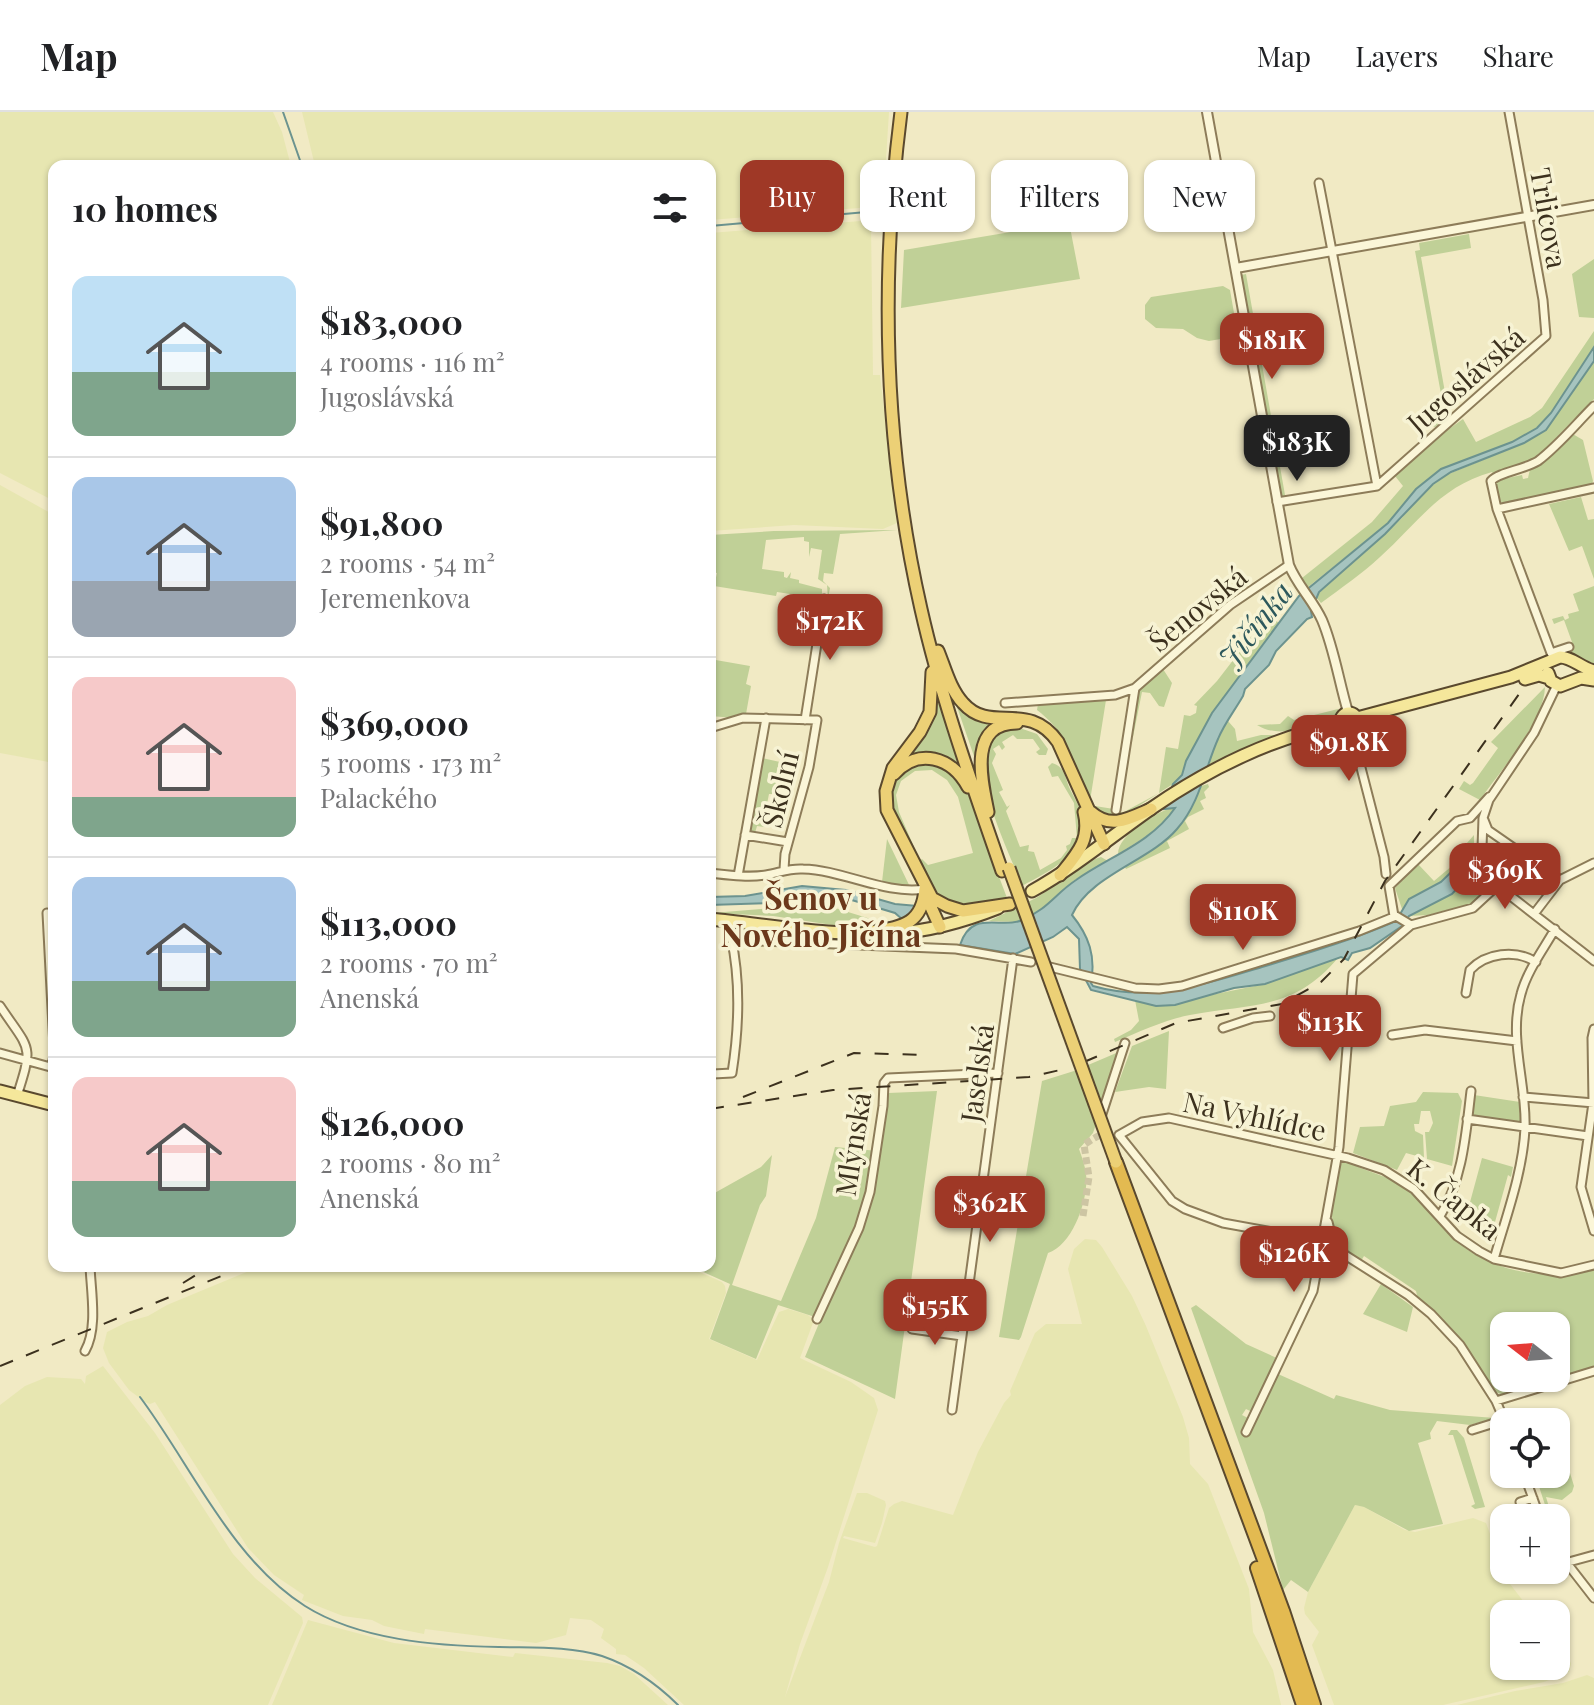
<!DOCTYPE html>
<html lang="en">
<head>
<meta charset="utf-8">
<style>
	body { margin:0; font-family:"Playfair Display",serif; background:#f6f6f6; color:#202124; height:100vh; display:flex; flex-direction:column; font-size:30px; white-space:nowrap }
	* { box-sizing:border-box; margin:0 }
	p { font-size:26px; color:#757577 }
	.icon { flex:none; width:44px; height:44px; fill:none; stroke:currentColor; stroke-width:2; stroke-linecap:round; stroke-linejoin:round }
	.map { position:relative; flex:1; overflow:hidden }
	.panel { position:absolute; left:48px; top:48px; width:668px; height:1112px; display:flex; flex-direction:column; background:#fff; border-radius:16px; box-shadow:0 2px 6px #0004 }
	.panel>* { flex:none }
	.top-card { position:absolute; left:740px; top:48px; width:734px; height:72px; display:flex; gap:16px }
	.needle { width:52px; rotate:287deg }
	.tools { position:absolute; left:1490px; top:1200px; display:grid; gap:16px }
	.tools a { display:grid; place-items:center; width:80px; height:80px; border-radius:16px; background:#fff; box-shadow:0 2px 6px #0004; font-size:40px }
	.price { position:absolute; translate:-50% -68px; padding:0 18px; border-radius:16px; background:#9f3826; color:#fff; font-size:26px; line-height:52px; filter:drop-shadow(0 2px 4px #0008) }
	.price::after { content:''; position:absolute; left:50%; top:48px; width:24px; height:18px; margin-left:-12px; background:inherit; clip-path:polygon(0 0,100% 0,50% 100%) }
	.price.active { background:#222; color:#fff }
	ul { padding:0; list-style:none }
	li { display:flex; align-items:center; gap:24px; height:200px; padding:0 24px }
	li+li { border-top:2px solid #e0e0e0 }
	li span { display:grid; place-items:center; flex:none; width:224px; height:160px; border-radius:16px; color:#555 }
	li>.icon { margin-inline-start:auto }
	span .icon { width:96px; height:96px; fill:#fffc; stroke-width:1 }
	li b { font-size:34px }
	h2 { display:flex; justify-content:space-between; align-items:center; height:96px; padding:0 24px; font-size:34px }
	.pill { padding:0 28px; border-radius:16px; background:#fff; box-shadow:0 2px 6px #0004; font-size:28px; line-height:72px }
	.pill.active { background:#9f3826; color:#fff }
	header { display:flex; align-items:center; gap:48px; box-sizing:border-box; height:112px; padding:0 40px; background:#fff; border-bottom:2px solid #e0e0e0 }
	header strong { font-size:38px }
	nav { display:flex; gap:44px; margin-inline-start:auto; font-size:28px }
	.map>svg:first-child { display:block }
	.farmland { fill:#e7e6b1 }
	.green { fill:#c0d097 }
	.water { fill:#a6c4bf; stroke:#6c938f; stroke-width:2 }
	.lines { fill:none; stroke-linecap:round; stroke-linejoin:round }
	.stream { stroke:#6c938f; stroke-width:2 }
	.minor-tunnel { stroke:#cdc5a3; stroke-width:7; stroke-dasharray:7 3.5; stroke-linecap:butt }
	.minor-casing { stroke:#8d7c59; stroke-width:11 }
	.tertiary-casing { stroke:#8d7c59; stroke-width:12 }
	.primary-casing { stroke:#5a492e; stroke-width:15 }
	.trunk-casing { stroke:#5a492e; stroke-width:15 }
	.motorway-casing { stroke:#5a492e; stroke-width:16 }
	.minor { stroke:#fbf6d8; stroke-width:7 }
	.tertiary { stroke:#fbf6d8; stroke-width:8 }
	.primary { stroke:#f5e79b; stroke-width:11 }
	.trunk { stroke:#ecd076; stroke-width:11 }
	.motorway { stroke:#e3ba51; stroke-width:12 }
	.rail { stroke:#3c311e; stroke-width:2; stroke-dasharray:14 14; stroke-linecap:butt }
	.trunk-bridge-casing { stroke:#5a492e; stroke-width:15; stroke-linecap:butt }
	.trunk-bridge { stroke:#ecd076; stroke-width:11 }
	.labels { text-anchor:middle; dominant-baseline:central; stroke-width:7; stroke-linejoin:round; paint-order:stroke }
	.street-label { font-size:28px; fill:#3c311e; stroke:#f7f3d4 }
	.water-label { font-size:30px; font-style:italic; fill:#2d585c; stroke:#f7f3d4 }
	.quarter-label { font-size:32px; font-weight:bold; fill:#6b381b; stroke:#f7f3d4 }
</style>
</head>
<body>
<header>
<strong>Map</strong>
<nav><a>Map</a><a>Layers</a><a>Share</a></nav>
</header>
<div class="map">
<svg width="1594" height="1593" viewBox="0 0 1594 1593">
	<rect width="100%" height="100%" fill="#f1eac4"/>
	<path class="farmland" d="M0,0H273L282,20L291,54H54V225H51L49,231L54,233V389L0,361Z
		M302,0H889L884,78L879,90L859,96L710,108V54H315Z
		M861,109L871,111L873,263H880L897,411L883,417L794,413L710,419V121Z
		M0,373L54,403V651L0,641Z
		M1085,1127L1096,1128L1102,1135L1132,1184L1146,1214L1183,1305L1189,1326L1190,1352L1208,1372L1249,1477L1253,1520L1273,1558L1281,1593H684L644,1556L625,1543L616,1542V1537L601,1526L604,1517L591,1508L570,1506L566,1523L536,1531L425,1517L424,1522L384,1514L372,1508L343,1504L302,1488L304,1483L274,1463L248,1436L155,1290L150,1292L145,1290L129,1278L109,1251L103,1236L107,1220L127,1210L148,1204L167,1193L261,1154H686L722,1170L725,1174L726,1181L709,1227L757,1248L779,1200L788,1197L808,1203L814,1208L800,1246L851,1270L874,1286L878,1298L828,1455L800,1532L785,1585L829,1470L839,1431L857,1381H867L885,1389L886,1393L882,1411L875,1431L844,1424L843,1426L875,1435L877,1434L889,1396L894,1392L902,1389L953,1403L978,1340L1004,1291L1011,1283L1010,1279L1035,1221L1046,1212H1082L1068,1157L1074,1137Z
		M103,1254L155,1321L233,1442L255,1466L302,1505L303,1511L268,1593H0V1293L25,1274L47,1265L81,1267L85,1272L86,1264Z
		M1355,1393L1364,1395L1405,1418L1415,1420L1473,1406L1486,1411L1507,1468L1533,1502H1504V1554H1556V1531L1569,1546L1571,1552L1569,1560L1544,1570L1443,1593H1334L1312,1533L1319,1520L1305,1502L1304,1496L1308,1480Z
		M308,1508L394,1531L513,1545L515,1541L607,1551L620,1554L634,1562L668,1593H272Z
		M1587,1563L1594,1566V1593H1457L1515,1579L1563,1571Z"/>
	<path class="green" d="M1069,110L1080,167L901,196L904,138Z
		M1469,122L1471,136L1421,145L1449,303L1435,315L1426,311L1445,304L1415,139L1420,138L1419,131Z
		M1594,147V206L1579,205L1572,162Z
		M1246,162L1285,383L1287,384L1281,385L1241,163Z
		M1223,174L1230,178L1238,224L1209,229L1197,226L1183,217L1156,216L1145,207V193L1151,185Z
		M1594,219V235L1551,301L1537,316L1512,330L1441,357L1388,411L1308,475L1302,466L1372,410L1403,374L1395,364L1446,319L1463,307L1476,330L1530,305L1542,296Z
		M1594,249V287L1537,345L1518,356L1494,363L1492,360C1439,375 1419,410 1380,445C1362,462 1341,476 1321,491L1316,485L1319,480L1402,406L1420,383L1446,363L1524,331L1546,318Z
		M1571,321L1583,328L1593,369L1591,373L1503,391L1500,389L1496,371L1498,368L1522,363L1523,367L1528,366L1530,357Z
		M1581,385L1588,408L1594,407V467L1582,434L1569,439L1549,392Z
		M898,418L840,422L833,462L824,461L823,469L830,476L828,487L827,473L818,467L822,438L811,436L809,445V430L804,429V425L766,428L762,457L784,460V465L787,466L791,460L790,466L799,468V471L822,477V486H818L811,535V532L807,531L808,521L802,520L810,485L777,480L776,484L714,474L717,461L710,460V423L774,419Z
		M1594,474V557L1560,542L1572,530L1564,508L1554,512L1552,507L1563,504L1565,508L1569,506L1568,502L1579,499L1573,482Z
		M1268,503L1279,511L1212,601L1186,649L1182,663L1173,672L1123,704L1119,706L1097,702C1070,663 1080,631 1037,598L1038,592L1106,588L1090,689L1095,694L1120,698L1122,701L1159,681L1166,635L1178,637L1184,603L1190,604L1196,601L1197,594L1194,593L1217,569Z
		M710,547L750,554L746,572L751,574L746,602H737L735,606L710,604L712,588L710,587Z
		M1163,557L1172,571L1164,595L1159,594L1150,581L1142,580L1132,630L1138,578Z
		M936,574L964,659L953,652L900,649L922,622Z
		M1545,575C1544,610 1500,659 1480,688L1459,677L1464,669L1470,673L1473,671L1498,636L1491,630Z
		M955,589L1004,608L994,617L977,653Z
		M1338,597L1339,601L1335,605C1309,613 1281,628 1257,613L1280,612L1288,604L1294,608Z
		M1228,609L1235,617L1237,629L1261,623H1276L1208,653L1219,624Z
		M1017,615L1037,622L1048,637L1046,643H1039L1036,640L1040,637L1033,627H1017L1013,623L1002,630L1005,635L1002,638L999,633L993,637L996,642L992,651L1003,678L999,680L1007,695L1010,693L1006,699L1020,735L1029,733L1028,739L1034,740L1040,758L1061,746L1067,738L1066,734L1070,732L1072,726H1077L1074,691L1058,664L1052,665L1048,655L1052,651C1064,654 1065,664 1069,675C1073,684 1080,694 1082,704C1089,742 1049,759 1022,774C1009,739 969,662 989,628C995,619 1007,617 1017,615Z
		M762,646L780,650L775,682H769L767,692L773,693L772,706H767L765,715L757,714L755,721L749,720Z
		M937,649L965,674L1007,786L989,793L965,797L937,784L916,751L922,747L928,753L973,741L958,685L947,668L932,658L915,659L901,669L896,683L899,700L917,742L913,746L895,710L890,686L896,664L904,655Z
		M1208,672L1209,675L1204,680L1206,686L1200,689L1204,697L1188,705L1185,709L1189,717L1167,729L1170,736L1126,757L1125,755L1178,716L1201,674Z
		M1176,695L1158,717L1118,742C1118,722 1158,698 1176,695Z
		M1474,723V738L1441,770L1409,787L1403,800L1395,776L1418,752L1434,769L1459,748V740Z
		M887,727L911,777L882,770Z
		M1101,745L1108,749L1073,769L1047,796L1019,810L989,809L1036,786L1095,747Z
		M1480,754L1487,773L1481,784L1470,792L1428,803L1409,804L1452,782Z
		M822,792L887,812L839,814L773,804L712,801Z
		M1338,846C1293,899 1252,891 1190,903C1164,908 1139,920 1115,930L1114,927L1131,918L1139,909L1135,888L1156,894L1265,872Z
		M1169,919L1166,977L1149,975L1115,980L1132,934Z
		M1121,939L1093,1021L1079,1037C1082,1045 1085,1054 1086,1062C1089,1086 1073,1133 1048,1141L1021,1225L1019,1228L999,1225L1042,969L1074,959Z
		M937,979L895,1287L805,1245L822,1204L815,1205L778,1193L756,1247L710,1227L730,1172L690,1154H710L711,1083L761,1055L772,1043L766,1084L760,1093L732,1173L781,1189L816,1106L835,1035L878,1039L888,981Z
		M1423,980L1458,981L1462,989L1452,1054L1427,1047L1425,1020H1429L1433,1011L1430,999H1421L1419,1012H1414L1415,1019L1423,1023L1424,1046L1406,1041L1397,1058L1353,1041L1360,1015L1384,1014L1390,994L1416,990Z
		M1474,983L1520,990L1521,1010L1472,1005L1470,1002Z
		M1482,1046L1513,1055L1511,1065L1508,1063L1495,1110L1466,1105Z
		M1346,1048C1363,1060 1389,1063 1407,1077C1427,1093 1440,1114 1459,1131C1494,1161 1550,1169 1594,1157V1256L1538,1272L1534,1266H1556V1214H1504V1266H1529L1528,1276L1504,1283L1495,1280L1471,1245L1418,1187L1416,1179L1364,1144L1361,1149C1321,1124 1332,1093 1338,1054Z
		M1381,1172L1413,1195L1407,1220L1363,1202Z
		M1196,1193L1246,1232L1279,1247L1254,1301L1246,1297L1242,1303L1250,1307L1248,1321L1278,1262L1334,1287L1336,1283L1390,1298L1495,1306L1470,1313L1437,1309L1430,1321L1431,1327L1418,1331L1443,1412L1409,1419L1364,1395L1355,1393L1308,1480L1291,1468L1283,1478L1264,1401L1191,1196Z
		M1556,1315L1574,1374L1572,1380L1562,1388L1546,1385L1549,1395L1546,1396L1535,1362H1556Z
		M1451,1318H1457L1464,1326L1485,1395L1475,1397L1471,1394L1475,1392L1453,1323H1448Z"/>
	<path class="water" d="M1594,235V249L1546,318L1524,331L1451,360L1433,372L1385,422L1319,480L1311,499L1312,505L1307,507L1276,539L1269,553L1245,577L1243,584C1235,598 1224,612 1218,627C1205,656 1200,691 1177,717C1150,749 1090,763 1072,803C1089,824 1096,844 1091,871L1093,874C1152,891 1206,872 1262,855C1308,841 1352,828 1396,809L1409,787L1441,770L1475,737H1507L1533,752L1530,757L1523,752L1503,749L1487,750L1474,758L1452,782L1409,804L1402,814L1370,836L1352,841L1348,848L1341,845L1265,872L1234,876L1175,893L1156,894L1091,878L1080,857L1079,827L1067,815L1053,825L1015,842L960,833C972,796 1002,818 1022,808C1048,797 1055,782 1076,768C1110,744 1151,731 1175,696L1164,697L1173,672L1182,663L1186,649L1212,601L1299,484L1388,411L1416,377L1441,357L1512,330L1537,316L1551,301Z
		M802,774L846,778L895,792L918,794L903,808L895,801L845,786L802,782L769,791L710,793V785L745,784Z"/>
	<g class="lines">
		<path class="stream" d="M283,0L302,54
			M710,114L889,98
			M140,1285C191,1353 231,1447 305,1494C359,1528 436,1534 499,1535C533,1536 569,1534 602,1544C631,1554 656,1571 678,1593"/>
		<path class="minor-tunnel" d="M1083,1104L1089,1065L1084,1033C1095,1025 1105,1018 1119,1023"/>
		<defs>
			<path id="minor" d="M1319,71L1377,374
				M1277,390L1377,374L1546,224L1543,188L1509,0
				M1497,397L1594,376
				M1569,535L1551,541L1497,397L1491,369C1499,360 1523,358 1538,349C1558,334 1576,312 1594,294
				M1557,573L1534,621L1489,688L1483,706L1482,736L1492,762L1508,782L1594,849
				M1005,591L1115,583L1135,576L1230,493L1289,453
				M805,608L824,487
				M710,616L743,606L817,608L809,655L785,742L784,757
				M1351,617L1384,745L1386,762
				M1116,698L1135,576
				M1484,708L1488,718L1560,768
				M745,723L788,730
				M710,761C728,763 748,766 766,763C779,761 789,756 803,757C844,758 884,783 925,777
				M738,764L766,606
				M47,801L54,935
				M1534,802L1560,768L1594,751
				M1394,804L1389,774L1457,709L1470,706L1489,685
				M730,809L731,825L735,828L956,837L1031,850
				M1050,855L1135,876L1159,877L1182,874L1359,819L1396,804L1411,813
				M1466,881L1470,858C1486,841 1515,837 1536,850
				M0,894C30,939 34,931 17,984
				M1223,916L1253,906L1270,904
				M1594,917L1592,926L1593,991L1581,1075L1594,1119
				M1392,923L1425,918L1517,929
				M0,941L54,956
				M52,955L54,942
				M713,962L732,961C739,916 741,870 731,825
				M1523,985L1594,991
				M1101,1005L1125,931
				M1467,1007L1588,1024
				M1440,1104C1463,1068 1466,1020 1471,979
				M1328,1110L1331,1122L1341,1138
				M1494,1147C1506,1105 1523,1060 1525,1016C1527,972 1508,926 1521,882C1527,859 1543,838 1555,817
				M817,1207L859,1116L870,1080L883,994L884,971L888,966L998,961
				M912,1217L962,1224
				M85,1239C98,1216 91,1180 90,1154
				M1496,1289L1594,1259
				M952,1298L1013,846
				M1505,1310L1496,1289L1460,1233L1431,1202L1408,1183L1323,1129L1223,1111L1185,1097L1172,1089L1119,1023L1142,1010L1169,1006L1348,1046L1384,1058L1414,1077L1457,1124L1479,1139L1494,1147L1561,1161L1594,1153
				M1472,1318L1504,1308
				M1246,1320L1313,1179L1339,1035L1353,862L1411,813L1473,796L1499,772
				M1524,1362L1540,1406
				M1525,1406L1520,1390L1533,1386
				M1556,1437L1594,1486
				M1565,1451L1594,1443"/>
			<path id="tertiary" d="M1207,0L1289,453C1297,473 1313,488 1322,508C1334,536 1339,570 1348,600
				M1236,156L1594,93"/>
			<path id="primary" d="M1548,561L1551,569L1560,574L1581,566L1594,568
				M1525,567L1539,563L1549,566
				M1341 609a8 8 0 1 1 16 0a8 8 0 1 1-16 0Z
				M1357,606L1511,565L1560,545C1572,545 1581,556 1594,559
				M1032,779C1075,755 1112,724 1152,696C1208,657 1275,624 1342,612
				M710,807C771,813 835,825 896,821C931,819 965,809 998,796
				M0,979L54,993"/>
			<path id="trunk" d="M901,0C880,165 884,334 921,497C941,586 972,672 1002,759
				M938,539C945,556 950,577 963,591C991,623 1028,587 1058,630L1104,732
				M932,560L930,600L920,620L893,656L886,679L887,698L932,786L947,794L963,799L1010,792
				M894,662C918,635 952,645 968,675
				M988,700C982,670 967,611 1017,611
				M1091,700C1111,718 1130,706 1151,697
				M1060,763C1077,742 1091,728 1084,700
				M925,782L940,815
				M865,821C897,815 922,816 925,777"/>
			<path id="motorway" d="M1116,1050L1283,1499L1314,1593
				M1257,1456L1303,1593"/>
		</defs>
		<use href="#minor" class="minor-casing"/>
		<use href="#tertiary" class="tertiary-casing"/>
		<use href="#primary" class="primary-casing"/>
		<use href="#trunk" class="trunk-casing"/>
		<use href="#motorway" class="motorway-casing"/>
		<use href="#minor" class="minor"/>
		<use href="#tertiary" class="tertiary"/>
		<use href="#primary" class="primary"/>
		<use href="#trunk" class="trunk"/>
		<use href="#motorway" class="motorway"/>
		<path class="rail" d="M1084,950L1176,911L1282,892L1321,870L1344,847L1385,769L1522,578
			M743,985L854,941L930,943
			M710,997L833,978L1029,965L1069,956
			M183,1171L210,1154
			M0,1254L246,1154"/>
		<defs>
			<path id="trunk-bridge" d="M1009,756L1116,1050"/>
		</defs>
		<use href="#trunk-bridge" class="trunk-bridge-casing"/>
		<use href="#trunk-bridge" class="trunk-bridge"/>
	</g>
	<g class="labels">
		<g class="street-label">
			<text transform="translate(1550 106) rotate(80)">Trlicova</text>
			<text transform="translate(1465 267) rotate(-41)">Jugoslávská</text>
			<text transform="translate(1197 496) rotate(-39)">Šenovská</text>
			<text transform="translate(779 677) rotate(-76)">Školní</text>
			<text transform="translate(976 961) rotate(-82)">Jaselská</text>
			<text transform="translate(1255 1003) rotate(12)">Na Vyhlídce</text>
			<text transform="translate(852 1032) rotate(-81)">Mlýnská</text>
			<text transform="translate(1455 1086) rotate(39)">K. Čapka</text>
		</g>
		<g class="water-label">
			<text transform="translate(1255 512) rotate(-52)">Jičínka</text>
		</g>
		<g class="quarter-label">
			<text x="821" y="784">Šenov u<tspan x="821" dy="37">Nového Jičína</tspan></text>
		</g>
	</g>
</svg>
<div class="tools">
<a><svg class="needle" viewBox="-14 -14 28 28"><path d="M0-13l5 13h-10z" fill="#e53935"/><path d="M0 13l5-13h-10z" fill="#757577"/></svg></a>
<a><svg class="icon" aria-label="locate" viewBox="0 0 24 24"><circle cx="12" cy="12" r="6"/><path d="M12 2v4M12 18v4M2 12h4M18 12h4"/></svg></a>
<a>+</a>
<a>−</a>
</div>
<b class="price" style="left:1272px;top:269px">$181K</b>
<b class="price active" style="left:1297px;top:371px">$183K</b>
<b class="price" style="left:830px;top:550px">$172K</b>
<b class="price" style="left:1349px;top:671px">$91.8K</b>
<b class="price" style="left:1505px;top:799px">$369K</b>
<b class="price" style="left:1243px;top:840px">$110K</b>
<b class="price" style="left:1330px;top:951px">$113K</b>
<b class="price" style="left:990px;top:1132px">$362K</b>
<b class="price" style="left:1294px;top:1182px">$126K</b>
<b class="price" style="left:935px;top:1235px">$155K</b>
<div class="top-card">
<a class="pill active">Buy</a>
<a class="pill">Rent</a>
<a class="pill">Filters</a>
<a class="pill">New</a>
</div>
<section class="panel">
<h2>10 homes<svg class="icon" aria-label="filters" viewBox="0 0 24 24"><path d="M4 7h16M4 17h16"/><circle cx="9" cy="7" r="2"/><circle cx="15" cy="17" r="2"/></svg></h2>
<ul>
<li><span style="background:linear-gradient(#bfe0f5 60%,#7fa58c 0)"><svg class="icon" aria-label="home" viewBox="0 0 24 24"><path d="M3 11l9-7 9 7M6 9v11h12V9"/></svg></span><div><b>$183,000</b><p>4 rooms · 116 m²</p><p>Jugoslávská</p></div></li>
<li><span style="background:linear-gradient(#a9c7e8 65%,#9aa5b1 0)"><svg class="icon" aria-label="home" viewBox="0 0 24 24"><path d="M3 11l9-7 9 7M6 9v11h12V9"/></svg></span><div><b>$91,800</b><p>2 rooms · 54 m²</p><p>Jeremenkova</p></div></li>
<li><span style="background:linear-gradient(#f6c9c9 75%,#7fa58c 0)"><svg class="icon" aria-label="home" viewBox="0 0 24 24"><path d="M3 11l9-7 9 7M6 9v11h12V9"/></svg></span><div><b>$369,000</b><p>5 rooms · 173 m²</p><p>Palackého</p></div></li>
<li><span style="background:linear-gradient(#a9c7e8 65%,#7fa58c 0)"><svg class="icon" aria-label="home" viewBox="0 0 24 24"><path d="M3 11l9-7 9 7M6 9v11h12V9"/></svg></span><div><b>$113,000</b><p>2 rooms · 70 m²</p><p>Anenská</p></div></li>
<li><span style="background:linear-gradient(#f6c9c9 65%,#7fa58c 0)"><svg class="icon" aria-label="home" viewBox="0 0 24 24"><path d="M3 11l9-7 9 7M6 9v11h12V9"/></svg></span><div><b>$126,000</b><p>2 rooms · 80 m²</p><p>Anenská</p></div></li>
</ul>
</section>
</div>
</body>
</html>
